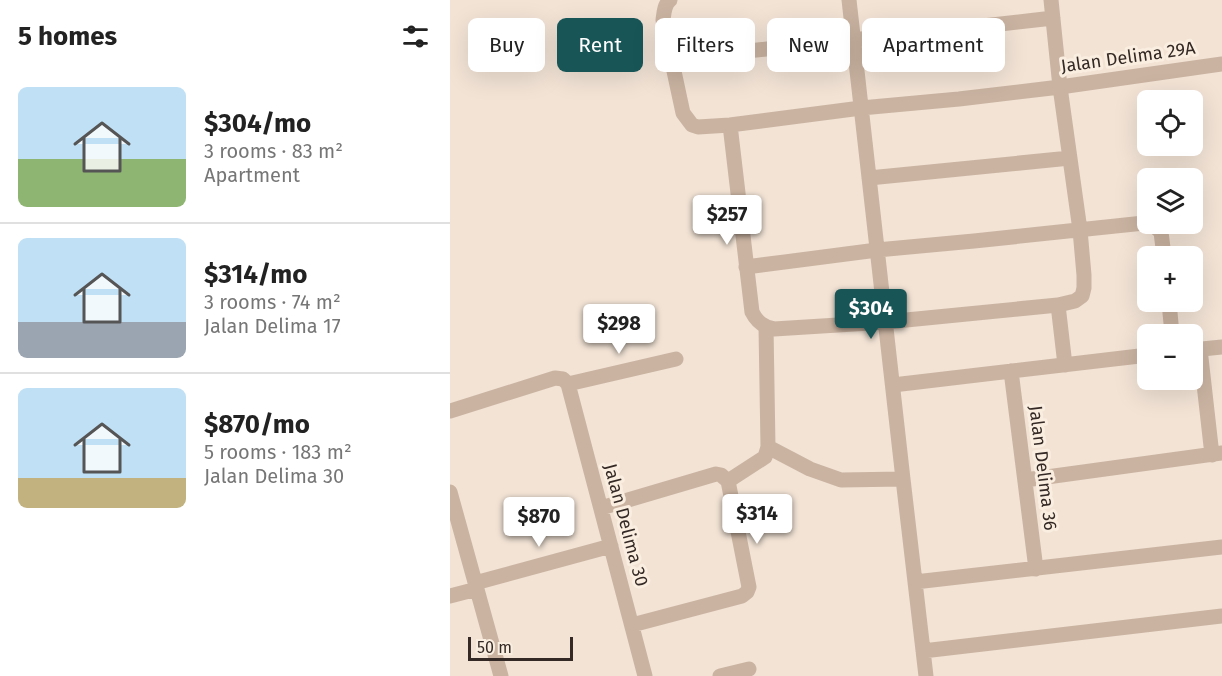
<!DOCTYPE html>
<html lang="en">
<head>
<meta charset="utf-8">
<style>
	body { margin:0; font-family:"Fira Sans",sans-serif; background:#f2f2f2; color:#222; height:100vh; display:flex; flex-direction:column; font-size:22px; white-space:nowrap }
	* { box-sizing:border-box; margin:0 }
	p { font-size:20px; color:#767676 }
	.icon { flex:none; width:33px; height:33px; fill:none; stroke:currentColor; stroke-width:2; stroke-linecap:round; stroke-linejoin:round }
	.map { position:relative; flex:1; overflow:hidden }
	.side { display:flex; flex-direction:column; background:#fff; width:450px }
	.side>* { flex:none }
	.guide { position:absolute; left:18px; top:18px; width:570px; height:54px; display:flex; gap:12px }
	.tools { position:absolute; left:687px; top:90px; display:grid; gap:12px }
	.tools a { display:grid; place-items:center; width:66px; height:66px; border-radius:9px; background:#fff; box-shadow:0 6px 24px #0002; font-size:30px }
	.scale { position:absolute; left:18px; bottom:15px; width:105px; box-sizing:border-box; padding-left:6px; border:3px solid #342924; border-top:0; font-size:16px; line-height:21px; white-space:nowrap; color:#342924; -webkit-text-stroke:4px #faeee1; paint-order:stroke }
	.price { position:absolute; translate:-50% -51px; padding:0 14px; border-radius:6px; background:#fff; color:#222; font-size:20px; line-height:39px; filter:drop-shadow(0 2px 3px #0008) }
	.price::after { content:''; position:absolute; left:50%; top:36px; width:18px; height:14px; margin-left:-9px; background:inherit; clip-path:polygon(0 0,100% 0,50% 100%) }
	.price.current { background:#185557; color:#fff }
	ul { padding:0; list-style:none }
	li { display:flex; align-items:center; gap:18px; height:150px; padding:0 18px }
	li+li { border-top:2px solid #e0e0e0 }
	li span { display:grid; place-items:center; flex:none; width:168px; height:120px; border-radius:9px; color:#555 }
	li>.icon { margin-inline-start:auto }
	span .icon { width:72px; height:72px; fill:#fffc; stroke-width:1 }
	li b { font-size:26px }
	h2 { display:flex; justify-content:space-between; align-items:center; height:72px; padding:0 18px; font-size:26px }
	.chip { padding:0 21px; border-radius:9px; background:#fff; box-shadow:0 6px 24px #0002; font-size:21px; line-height:54px }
	.chip.current { background:#185557; color:#fff }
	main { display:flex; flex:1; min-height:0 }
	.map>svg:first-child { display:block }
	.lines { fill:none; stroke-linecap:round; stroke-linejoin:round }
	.minor { stroke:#cab3a1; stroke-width:15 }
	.labels { text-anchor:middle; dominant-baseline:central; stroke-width:6; stroke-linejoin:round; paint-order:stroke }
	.street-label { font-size:18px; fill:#342924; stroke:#faeee1 }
</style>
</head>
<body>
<main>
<section class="side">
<h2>5 homes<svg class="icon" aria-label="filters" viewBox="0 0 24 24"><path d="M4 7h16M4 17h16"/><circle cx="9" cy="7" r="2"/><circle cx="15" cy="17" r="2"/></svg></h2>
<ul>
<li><span style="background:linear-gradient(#bfe0f5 60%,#8fb573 0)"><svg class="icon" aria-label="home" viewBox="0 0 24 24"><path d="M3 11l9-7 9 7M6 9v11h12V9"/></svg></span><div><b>$304/mo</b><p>3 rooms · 83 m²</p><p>Apartment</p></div></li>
<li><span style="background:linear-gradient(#bfe0f5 70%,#9aa5b1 0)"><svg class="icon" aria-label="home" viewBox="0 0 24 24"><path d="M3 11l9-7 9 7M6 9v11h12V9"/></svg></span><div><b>$314/mo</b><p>3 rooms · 74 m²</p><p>Jalan Delima 17</p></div></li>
<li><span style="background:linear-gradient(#bfe0f5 75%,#c2b280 0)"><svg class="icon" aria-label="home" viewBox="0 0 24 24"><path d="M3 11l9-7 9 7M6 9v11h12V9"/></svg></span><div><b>$870/mo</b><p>5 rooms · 183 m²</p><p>Jalan Delima 30</p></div></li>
</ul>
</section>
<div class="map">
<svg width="772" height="676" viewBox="0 0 772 676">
	<rect width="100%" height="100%" fill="#f2e3d5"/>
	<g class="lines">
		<path class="minor" d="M220,0C214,5 214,13 213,20L233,113L242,125L248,127L280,125L411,108L509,99L610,87L772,64
			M399,0L453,479L476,676
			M601,0L610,87L630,230L634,275V288L632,296L625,301L608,305
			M222,59L524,27L603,18
			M280,125L302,312C307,322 313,327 324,329L436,322L608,305L615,365
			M419,178L620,158
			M296,267L427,250L524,241L694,223L703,225L711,232L714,256
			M719,302L722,334
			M750,349L762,455
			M742,350L772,347
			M561,371L586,569
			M118,384L195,676
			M118,384L226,359
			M443,385L698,355
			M0,411L105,378L113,379L118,384
			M318,447L360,469L391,480L453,479
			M575,480L772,453
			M278,481L315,457L318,447L316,327
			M0,492L51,676
			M151,508L266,474L271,475L278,481
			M465,582L772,547
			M25,583L161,546
			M0,596L27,589
			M182,625L292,596L297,592L299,587L278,481
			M473,651L772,616
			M270,676L299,669"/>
	</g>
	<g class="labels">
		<g class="street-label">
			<text transform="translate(678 57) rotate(-8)">Jalan Delima 29A</text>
			<text transform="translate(593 468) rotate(83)">Jalan Delima 36</text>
			<text transform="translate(176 525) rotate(75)">Jalan Delima 30</text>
		</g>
	</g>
</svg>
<div class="tools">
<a><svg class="icon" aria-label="locate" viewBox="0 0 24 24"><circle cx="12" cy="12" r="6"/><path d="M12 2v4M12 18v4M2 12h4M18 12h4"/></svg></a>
<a><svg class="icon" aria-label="layers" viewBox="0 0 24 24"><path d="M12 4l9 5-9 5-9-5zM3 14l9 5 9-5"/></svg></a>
<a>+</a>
<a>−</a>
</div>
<div class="scale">50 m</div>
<b class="price" style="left:277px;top:246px">$257</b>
<b class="price current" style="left:421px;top:340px">$304</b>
<b class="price" style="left:169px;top:355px">$298</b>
<b class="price" style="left:307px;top:545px">$314</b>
<b class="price" style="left:89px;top:548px">$870</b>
<div class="guide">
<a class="chip">Buy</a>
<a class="chip current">Rent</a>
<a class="chip">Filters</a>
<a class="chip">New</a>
<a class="chip">Apartment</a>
</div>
</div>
</main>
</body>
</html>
